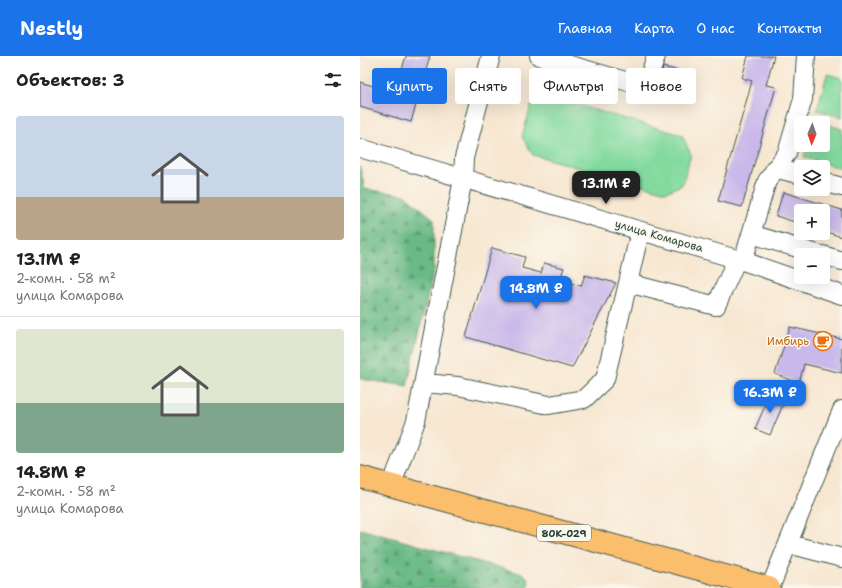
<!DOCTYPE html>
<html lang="ru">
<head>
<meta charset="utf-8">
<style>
	body { margin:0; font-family:"Shantell Sans",sans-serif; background:#f2f2f2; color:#222; height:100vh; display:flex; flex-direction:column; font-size:15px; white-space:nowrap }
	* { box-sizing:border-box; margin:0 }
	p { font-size:13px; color:#767676 }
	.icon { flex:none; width:22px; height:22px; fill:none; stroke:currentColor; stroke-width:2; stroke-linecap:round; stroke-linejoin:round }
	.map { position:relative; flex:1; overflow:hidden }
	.drawer { display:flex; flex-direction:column; background:#fff; width:360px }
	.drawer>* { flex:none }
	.top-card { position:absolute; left:12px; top:12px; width:380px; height:36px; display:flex; gap:8px }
	.needle { width:26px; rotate:182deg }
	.fabs { position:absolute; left:434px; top:60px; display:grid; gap:8px }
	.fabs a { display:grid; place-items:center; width:36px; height:36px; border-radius:4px; background:#fff; box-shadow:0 4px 16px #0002; font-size:20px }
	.price { position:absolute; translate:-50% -34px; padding:0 9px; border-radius:8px; background:#1a73e8; color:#fff; font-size:13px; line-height:26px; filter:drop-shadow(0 1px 2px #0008) }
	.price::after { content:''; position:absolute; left:50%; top:24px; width:12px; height:9px; margin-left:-6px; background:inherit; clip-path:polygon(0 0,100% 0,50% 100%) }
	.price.active { background:#222; color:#fff }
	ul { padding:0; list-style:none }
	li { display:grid; align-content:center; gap:8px; height:212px; padding:0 16px }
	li+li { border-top:1px solid #e0e0e0 }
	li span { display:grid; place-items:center; height:124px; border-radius:4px; color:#555 }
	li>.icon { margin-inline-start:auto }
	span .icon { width:72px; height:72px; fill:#fffc; stroke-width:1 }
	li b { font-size:17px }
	h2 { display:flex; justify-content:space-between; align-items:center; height:48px; padding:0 16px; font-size:17px }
	.chip { padding:0 14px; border-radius:4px; background:#fff; box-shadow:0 4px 16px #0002; font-size:14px; line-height:36px }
	.chip.active { background:#1a73e8; color:#fff }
	header { display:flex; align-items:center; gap:24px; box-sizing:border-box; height:56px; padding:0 20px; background:#1a73e8; color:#fff }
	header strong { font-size:19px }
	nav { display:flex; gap:22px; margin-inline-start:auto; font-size:14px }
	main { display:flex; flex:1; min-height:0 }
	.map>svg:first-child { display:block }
	.forest { fill:url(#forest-firs); stroke:#447c5d }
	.park { fill:#83da9f; stroke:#518c6a }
	.building { fill:#c9b8ea }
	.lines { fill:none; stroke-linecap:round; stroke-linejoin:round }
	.minor-casing { stroke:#3f564c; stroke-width:20 }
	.major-casing { stroke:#3f564c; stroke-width:24 }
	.minor { stroke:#fff; stroke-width:18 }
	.major { stroke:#fabe6d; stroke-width:22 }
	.labels { text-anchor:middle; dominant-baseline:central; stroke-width:3; stroke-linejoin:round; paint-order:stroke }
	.shield { fill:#fbf7ec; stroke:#61756b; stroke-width:1 }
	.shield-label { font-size:10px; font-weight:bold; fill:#1f3d34 }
	.street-label { font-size:11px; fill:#1f3d34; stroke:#fbf7ec }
	.food-label { font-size:11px; fill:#c56008; stroke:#fbf7ec; text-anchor:end }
</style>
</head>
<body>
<header>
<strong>Nestly</strong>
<nav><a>Главная</a><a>Карта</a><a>О нас</a><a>Контакты</a></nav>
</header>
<main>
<section class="drawer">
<h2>Объектов: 3<svg class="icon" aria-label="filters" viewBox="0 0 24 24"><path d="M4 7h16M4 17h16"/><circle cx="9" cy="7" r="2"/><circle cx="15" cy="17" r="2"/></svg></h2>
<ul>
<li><span style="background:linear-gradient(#c9d6e8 65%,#b9a48a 0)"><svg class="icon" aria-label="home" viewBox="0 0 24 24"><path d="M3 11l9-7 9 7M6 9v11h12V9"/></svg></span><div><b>13.1M ₽</b><p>2-комн. · 58 m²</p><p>улица Комарова</p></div></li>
<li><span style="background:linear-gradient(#dfe7d0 60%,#7fa58c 0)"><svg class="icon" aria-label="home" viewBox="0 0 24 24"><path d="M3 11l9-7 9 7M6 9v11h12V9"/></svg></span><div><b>14.8M ₽</b><p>2-комн. · 58 m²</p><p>улица Комарова</p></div></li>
</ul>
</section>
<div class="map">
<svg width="482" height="532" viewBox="0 0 482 532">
	<defs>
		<pattern id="forest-firs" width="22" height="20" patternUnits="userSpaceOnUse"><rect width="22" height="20" fill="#6aba86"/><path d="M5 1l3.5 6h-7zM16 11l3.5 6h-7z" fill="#57986e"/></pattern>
	</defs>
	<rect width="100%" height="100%" fill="#fbf7ec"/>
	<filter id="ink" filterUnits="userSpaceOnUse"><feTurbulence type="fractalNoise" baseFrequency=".025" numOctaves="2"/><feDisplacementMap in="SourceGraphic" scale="8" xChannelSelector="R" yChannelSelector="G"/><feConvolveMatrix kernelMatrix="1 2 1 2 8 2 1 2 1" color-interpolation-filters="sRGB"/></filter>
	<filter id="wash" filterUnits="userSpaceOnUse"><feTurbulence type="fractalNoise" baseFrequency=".012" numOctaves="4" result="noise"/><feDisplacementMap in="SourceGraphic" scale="16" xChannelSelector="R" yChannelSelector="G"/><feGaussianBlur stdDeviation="0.9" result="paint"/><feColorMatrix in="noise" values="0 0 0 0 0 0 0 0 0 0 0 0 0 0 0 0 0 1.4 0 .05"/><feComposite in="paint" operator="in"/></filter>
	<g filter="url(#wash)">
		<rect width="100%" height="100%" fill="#f7e7d1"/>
		<path class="forest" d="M0,110L5,133L45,139L74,163V213L47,330L0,323Z
			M0,473L163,518L169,523L168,532H0Z"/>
		<path class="park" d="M467,18L482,22V61L457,54Z
			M190,41L322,79L331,99L322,129L306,136L173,99L162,81L171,50Z
			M463,67L482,73V106L480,112L444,101L447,89H463Z"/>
		<g id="blocks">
			<path class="building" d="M46,0H70L51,66L0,51V26L35,37Z
				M388,0H414L406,29L416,31L382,151L358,145L392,25L382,22Z
				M303,11L324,16L320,31L300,26Z
				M423,136L482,154V181L463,175V155H441V168L416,160Z
				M132,192L165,201L162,212L181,217L184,207L204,212L200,224L221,230L225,219L256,227L212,312L106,281Z
				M430,271L482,283V317L444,308L439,327L415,318Z
				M410,338L425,344L410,379L395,373Z"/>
		</g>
	</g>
	<g filter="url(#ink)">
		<use href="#blocks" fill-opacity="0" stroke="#3f564c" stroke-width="1"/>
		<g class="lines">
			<defs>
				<path id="minor" d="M179,0L286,31L296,0
					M0,92L383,205L482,239
					M415,112L441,119
					M463,126L482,131
					M280,175L268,227L356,250L377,203
					M391,178L461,199
					M463,199L482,205
					M383,205L407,125L427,97L443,43L446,0
					M64,327L98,330L189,349L224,343L245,323L268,227
					M31,430L56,365L103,123L104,102L131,0
					M429,488L482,502
					M410,532L482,354"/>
				<path id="major" d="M0,421L409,532"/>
			</defs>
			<use href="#minor" class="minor-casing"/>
			<use href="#major" class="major-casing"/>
			<use href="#minor" class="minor"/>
			<use href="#major" class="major"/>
		</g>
	</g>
	<defs>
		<symbol id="cafe-ring" viewBox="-11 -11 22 22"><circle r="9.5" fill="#fbf7ec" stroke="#e8710a" stroke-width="1.5"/><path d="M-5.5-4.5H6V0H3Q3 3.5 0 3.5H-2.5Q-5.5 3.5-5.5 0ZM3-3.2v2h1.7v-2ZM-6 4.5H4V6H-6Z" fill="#e8710a"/></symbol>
	</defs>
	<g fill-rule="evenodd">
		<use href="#cafe-ring" x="452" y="274" width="22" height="22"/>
	</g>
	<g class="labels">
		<rect class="shield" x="177" y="469" width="54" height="16" rx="3"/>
		<g class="shield-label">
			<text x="204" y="477">80К-029</text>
		</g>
		<g class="street-label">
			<text transform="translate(299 180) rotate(16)">улица Комарова</text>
		</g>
		<g class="food-label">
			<text x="449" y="285">Имбирь</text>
		</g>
	</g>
</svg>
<div class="fabs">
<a><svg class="needle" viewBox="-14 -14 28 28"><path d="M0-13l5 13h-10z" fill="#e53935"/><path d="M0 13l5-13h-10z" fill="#767676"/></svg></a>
<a><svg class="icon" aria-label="layers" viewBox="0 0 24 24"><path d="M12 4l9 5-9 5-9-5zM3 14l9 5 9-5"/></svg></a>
<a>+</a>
<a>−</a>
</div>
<b class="price active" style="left:246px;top:149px">13.1M ₽</b>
<b class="price" style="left:176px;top:254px">14.8M ₽</b>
<b class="price" style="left:410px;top:358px">16.3M ₽</b>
<div class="top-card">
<a class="chip active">Купить</a>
<a class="chip">Снять</a>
<a class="chip">Фильтры</a>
<a class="chip">Новое</a>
</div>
</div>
</main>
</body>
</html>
